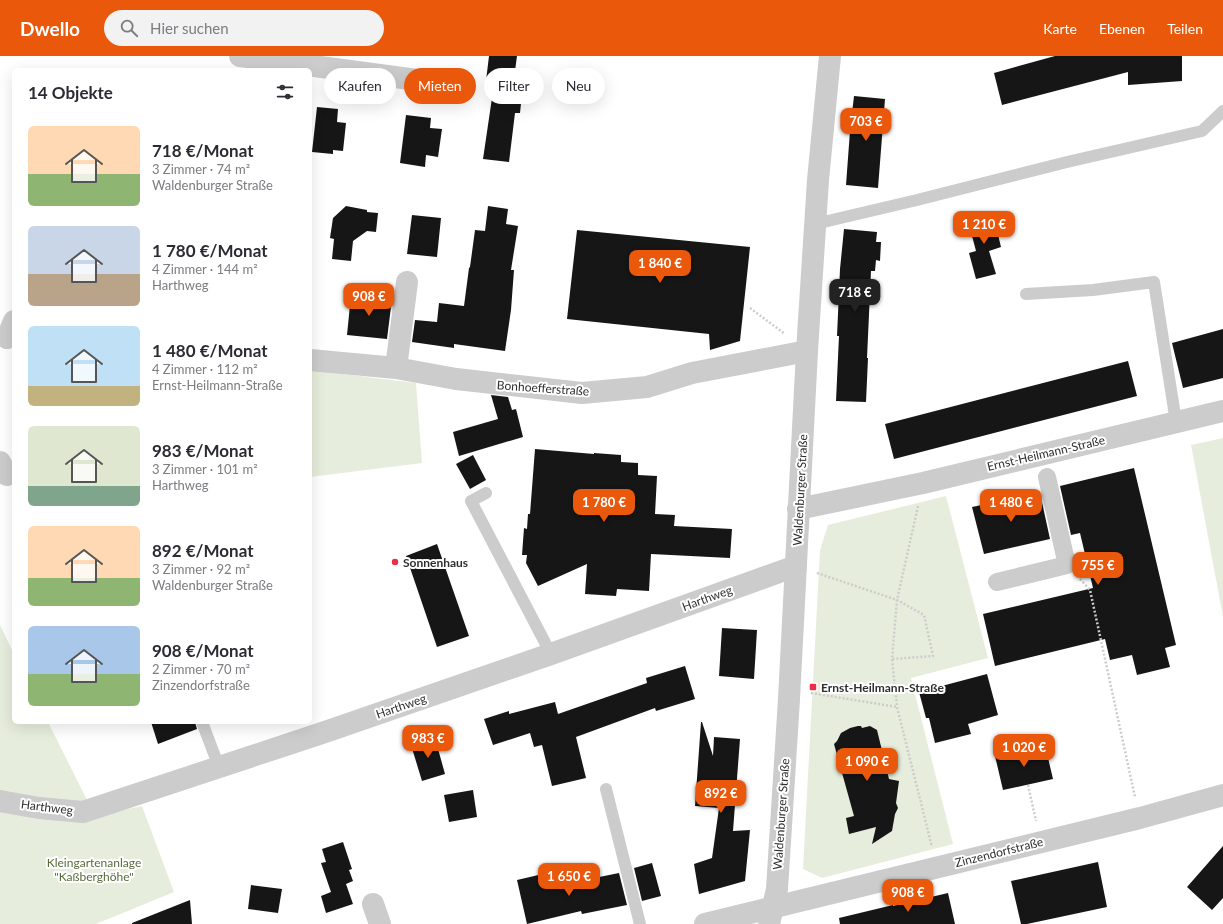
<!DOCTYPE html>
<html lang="de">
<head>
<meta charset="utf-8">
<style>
	body { margin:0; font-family:Lato,sans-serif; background:#f2f2f3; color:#2b2b33; height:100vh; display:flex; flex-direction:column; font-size:15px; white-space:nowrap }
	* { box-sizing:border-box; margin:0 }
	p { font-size:13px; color:#7c7c81 }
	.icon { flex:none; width:22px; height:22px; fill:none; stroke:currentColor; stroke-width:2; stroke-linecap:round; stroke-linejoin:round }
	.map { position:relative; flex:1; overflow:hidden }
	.details { position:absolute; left:12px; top:12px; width:300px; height:656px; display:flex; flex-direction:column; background:#fff; border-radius:6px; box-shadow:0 4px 16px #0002 }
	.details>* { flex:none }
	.guide { position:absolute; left:324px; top:12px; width:380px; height:36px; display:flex; gap:8px }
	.price { position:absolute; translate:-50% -34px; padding:0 9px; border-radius:8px; background:#ea580c; color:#fff; font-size:13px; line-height:26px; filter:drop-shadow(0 1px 2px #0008) }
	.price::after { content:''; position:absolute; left:50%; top:24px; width:12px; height:9px; margin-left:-6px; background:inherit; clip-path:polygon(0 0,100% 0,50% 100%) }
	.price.current { background:#222; color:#fff }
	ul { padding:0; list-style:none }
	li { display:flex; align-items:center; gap:12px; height:100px; padding:0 16px }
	li span { display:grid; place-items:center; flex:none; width:112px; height:80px; border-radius:6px; color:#555 }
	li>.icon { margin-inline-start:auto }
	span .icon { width:48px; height:48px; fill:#fffc; stroke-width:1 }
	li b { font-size:17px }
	h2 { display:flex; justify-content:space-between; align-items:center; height:48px; padding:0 16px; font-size:17px }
	.pill { padding:0 14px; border-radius:18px; background:#fff; box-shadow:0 4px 16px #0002; font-size:14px; line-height:36px }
	.pill.current { background:#ea580c; color:#fff }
	header { display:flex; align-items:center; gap:24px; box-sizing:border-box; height:56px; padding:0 20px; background:#ea580c; color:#fff }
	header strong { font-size:19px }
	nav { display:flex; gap:22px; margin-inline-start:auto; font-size:14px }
	.search { width:280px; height:36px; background:#f2f2f3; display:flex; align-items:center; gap:10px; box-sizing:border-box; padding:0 14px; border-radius:22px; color:#7c7c81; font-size:15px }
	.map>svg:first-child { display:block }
	.green { fill:#e7eddc }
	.building { fill:#161616 }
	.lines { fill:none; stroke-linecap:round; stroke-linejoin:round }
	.path { stroke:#ccc; stroke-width:2.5; stroke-dasharray:2 2; stroke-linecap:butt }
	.service { stroke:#ccc; stroke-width:12 }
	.pedestrian { stroke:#ccc; stroke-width:18 }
	.minor { stroke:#ccc; stroke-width:22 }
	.tertiary { stroke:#ccc; stroke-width:22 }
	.poi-dot { fill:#eb2c4b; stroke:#fff; stroke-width:1.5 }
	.labels { text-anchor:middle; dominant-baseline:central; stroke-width:4; stroke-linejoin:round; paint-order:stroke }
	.street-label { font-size:12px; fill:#2f2f2f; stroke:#fff }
	.poi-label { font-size:12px; font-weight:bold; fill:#2f2f2f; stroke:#fff; text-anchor:start }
	.park-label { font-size:12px; fill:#566c3a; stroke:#fff }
</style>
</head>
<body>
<header>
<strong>Dwello</strong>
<div class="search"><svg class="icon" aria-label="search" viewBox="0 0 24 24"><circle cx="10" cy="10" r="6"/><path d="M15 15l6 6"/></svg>Hier suchen</div>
<nav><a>Karte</a><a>Ebenen</a><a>Teilen</a></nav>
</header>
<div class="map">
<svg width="1223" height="868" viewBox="0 0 1223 868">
	<rect width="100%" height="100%" fill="#fff"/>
	<path class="green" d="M310,314L416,327L422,407L310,421Z
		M1223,382V561L1191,389Z
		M946,440L988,602L911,622L953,788L822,822L803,813L820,494L828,469Z
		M0,569L14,598V666H48L95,760L142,750L174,836L96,868H0Z"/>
	<path class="building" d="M489,0H517L512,37L522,38L520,57H515L509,106L483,103L493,35L485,33Z
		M1055,0H1182V25L1128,29V16L1002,49L994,17Z
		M854,40L885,43L878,132L846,129L850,75Z
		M317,51L338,53L337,66L346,67L343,95L333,94V98L312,96Z
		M406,59L431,62L430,72L442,73L438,101L426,99L425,111L400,107Z
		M346,150L367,154V156L378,157L376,176L367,175L353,185L351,205L332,203L334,183L330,182L333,162Z
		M488,150L508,153L506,168L518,170L511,214H514L511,254L505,295L454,288V292L412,286L415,264L437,266L439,247L464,250L469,212L470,211L475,174L485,175Z
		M993,158L1001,191L989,195L996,218L976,223L969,197L976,195L968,165Z
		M412,159L441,162L437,201L407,198Z
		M844,173L877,176L876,186H881L880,205L876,204L875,215H871L867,302H868L866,346L836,345L839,280H837L840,213Z
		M577,174L750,191L740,285L710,294L709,278L567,263Z
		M351,239L392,243L387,283L347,279Z
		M1223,273V322L1183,332L1172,287Z
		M1128,305L1137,340L894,403L885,368Z
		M491,339L508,341L512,354L516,353L523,381L459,400L453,376L498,363Z
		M535,393L594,398V397L621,399V406L638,407V419L657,420L655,458L675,459L674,470L732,473L730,502L651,498L649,535L617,533L616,540L585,538L587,508L538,530L526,507L527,499H522L524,472L527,473L528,458H530Z
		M473,399L486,424L470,433L456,408Z
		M1134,412L1176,589L1165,592L1170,611L1137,619L1132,599L1110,604L1105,583L995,610L983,558L1093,532L1080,477L1071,479L1060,430Z
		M1040,437L1050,483L984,498L972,451Z
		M437,488L469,580L437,591L406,500Z
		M722,572L757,574L754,623L719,620Z
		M685,610L695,643L656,655L655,652L576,681L586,722L552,730L542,689L534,691L530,677L493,689L484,663L509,655V658L555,646L558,658L647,627L646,622Z
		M987,618L998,659L968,668L971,678L935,687L929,662H926L919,636Z
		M151,666H195L197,673L158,688Z
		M701,666H702L713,700L714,681L740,683L733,775L750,774L745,825L699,838L694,808L712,802L719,752L695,750Z
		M858,670H861L862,672L870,670L877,674L889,723L899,725L896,747L898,752L895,758L892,775L872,788L876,771L849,778L846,762L854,760L834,688L837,685L841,677L850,672Z
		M435,682L445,718L422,725L411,689Z
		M1045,689L1053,723L1003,734L995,700Z
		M473,734L477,761L449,766L444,739Z
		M343,786L352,813L349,814L353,825L346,828L353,848L326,857L321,840L331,836L321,807L326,806L322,793Z
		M1223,790V842L1212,854L1187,831Z
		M1098,806L1107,851L1027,868H1021L1011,825Z
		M652,807L661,840L642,845L634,812Z
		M547,817L550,831L619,817L627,849L582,858L581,855L527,868L517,824Z
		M251,829L282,833L278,857L248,853Z
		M948,837L955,868H840L839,862L893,849V850Z
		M190,844L192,868H132V867Z"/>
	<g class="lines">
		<path class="path" d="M750,252L785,278
			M918,450L897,544L892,603L897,651L932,791
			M817,517L897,544L924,559L933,600L892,603
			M1080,523L1090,534L1135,741
			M811,637L897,651
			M1028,729L1036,765"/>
		<path class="service" d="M815,168L917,144L1067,106L1202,75L1223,55
			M1026,238L1093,234L1154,226L1176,366
			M486,437L471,445L551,598
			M202,666L219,711
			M606,733L640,868"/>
		<path class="pedestrian" d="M997,526L1067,509L1047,421"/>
		<path class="minor" d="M240,0L454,29
			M7,282L14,265
			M310,304L396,312L456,323L582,337L647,331L692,317L807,295
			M396,312L407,226
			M0,406L7,419
			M798,453L923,427L1223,355
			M0,745L39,752L83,756L325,676L551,598L796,510
			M373,848L380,868
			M705,868L1140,762L1223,739"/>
		<path class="tertiary" d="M769,868L777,833L789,643L807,295L818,124L830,0"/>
	</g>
	<g class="poi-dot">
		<circle cx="395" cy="506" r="4"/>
		<rect x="809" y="627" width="8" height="8" rx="2"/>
	</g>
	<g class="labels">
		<g class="street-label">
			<text transform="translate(543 332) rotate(4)">Bonhoefferstraße</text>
			<text transform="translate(1046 397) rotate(-13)">Ernst-Heilmann-Straße</text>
			<text transform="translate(800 434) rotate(-87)">Waldenburger Straße</text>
			<text transform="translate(707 542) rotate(-20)">Harthweg</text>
			<text transform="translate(401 650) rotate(-19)">Harthweg</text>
			<text transform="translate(47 751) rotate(7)">Harthweg</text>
			<text transform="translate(781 758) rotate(-86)">Waldenburger Straße</text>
			<text transform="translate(999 796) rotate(-14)">Zinzendorfstraße</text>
		</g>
		<g class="poi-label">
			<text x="403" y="506">Sonnenhaus</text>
			<text x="821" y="631">Ernst-Heilmann-Straße</text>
		</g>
		<g class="park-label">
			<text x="94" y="806">Kleingartenanlage<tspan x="94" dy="14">"Kaßberghöhe"</tspan></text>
		</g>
	</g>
</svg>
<b class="price" style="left:866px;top:86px">703 €</b>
<b class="price" style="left:984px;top:189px">1 210 €</b>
<b class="price" style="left:660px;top:228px">1 840 €</b>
<b class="price current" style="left:855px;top:257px">718 €</b>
<b class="price" style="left:369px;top:261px">908 €</b>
<b class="price" style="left:604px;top:467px">1 780 €</b>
<b class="price" style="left:1011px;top:467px">1 480 €</b>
<b class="price" style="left:1098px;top:530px">755 €</b>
<b class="price" style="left:428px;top:703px">983 €</b>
<b class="price" style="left:1024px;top:712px">1 020 €</b>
<b class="price" style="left:867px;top:726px">1 090 €</b>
<b class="price" style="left:721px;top:758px">892 €</b>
<b class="price" style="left:569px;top:841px">1 650 €</b>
<b class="price" style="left:908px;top:857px">908 €</b>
<div class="guide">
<a class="pill">Kaufen</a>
<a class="pill current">Mieten</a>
<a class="pill">Filter</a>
<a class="pill">Neu</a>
</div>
<section class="details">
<h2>14 Objekte<svg class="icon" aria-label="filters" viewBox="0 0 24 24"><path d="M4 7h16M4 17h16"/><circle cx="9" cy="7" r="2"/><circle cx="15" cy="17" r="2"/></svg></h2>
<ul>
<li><span style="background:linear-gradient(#ffd9b3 60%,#8fb573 0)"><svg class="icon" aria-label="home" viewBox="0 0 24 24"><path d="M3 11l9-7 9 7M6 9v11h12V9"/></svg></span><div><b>718 €/Monat</b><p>3 Zimmer · 74 m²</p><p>Waldenburger Straße</p></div></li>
<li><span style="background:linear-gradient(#c9d6e8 60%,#b9a48a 0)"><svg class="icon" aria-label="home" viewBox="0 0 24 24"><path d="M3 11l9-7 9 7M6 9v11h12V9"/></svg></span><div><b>1 780 €/Monat</b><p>4 Zimmer · 144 m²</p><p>Harthweg</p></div></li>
<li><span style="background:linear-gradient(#bfe0f5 75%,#c2b280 0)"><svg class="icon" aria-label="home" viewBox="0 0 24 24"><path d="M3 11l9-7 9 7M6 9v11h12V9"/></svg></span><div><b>1 480 €/Monat</b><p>4 Zimmer · 112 m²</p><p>Ernst-Heilmann-Straße</p></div></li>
<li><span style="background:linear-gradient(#dfe7d0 75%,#7fa58c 0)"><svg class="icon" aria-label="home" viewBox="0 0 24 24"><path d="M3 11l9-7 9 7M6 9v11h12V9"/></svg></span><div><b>983 €/Monat</b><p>3 Zimmer · 101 m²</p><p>Harthweg</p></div></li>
<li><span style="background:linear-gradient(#ffd9b3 65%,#8fb573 0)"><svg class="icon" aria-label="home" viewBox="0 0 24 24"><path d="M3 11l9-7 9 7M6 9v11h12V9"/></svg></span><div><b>892 €/Monat</b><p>3 Zimmer · 92 m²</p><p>Waldenburger Straße</p></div></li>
<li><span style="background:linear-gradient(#a9c7e8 60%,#8fb573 0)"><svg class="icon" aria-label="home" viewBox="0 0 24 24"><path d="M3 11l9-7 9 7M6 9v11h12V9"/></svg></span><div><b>908 €/Monat</b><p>2 Zimmer · 70 m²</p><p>Zinzendorfstraße</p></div></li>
</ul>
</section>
</div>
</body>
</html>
